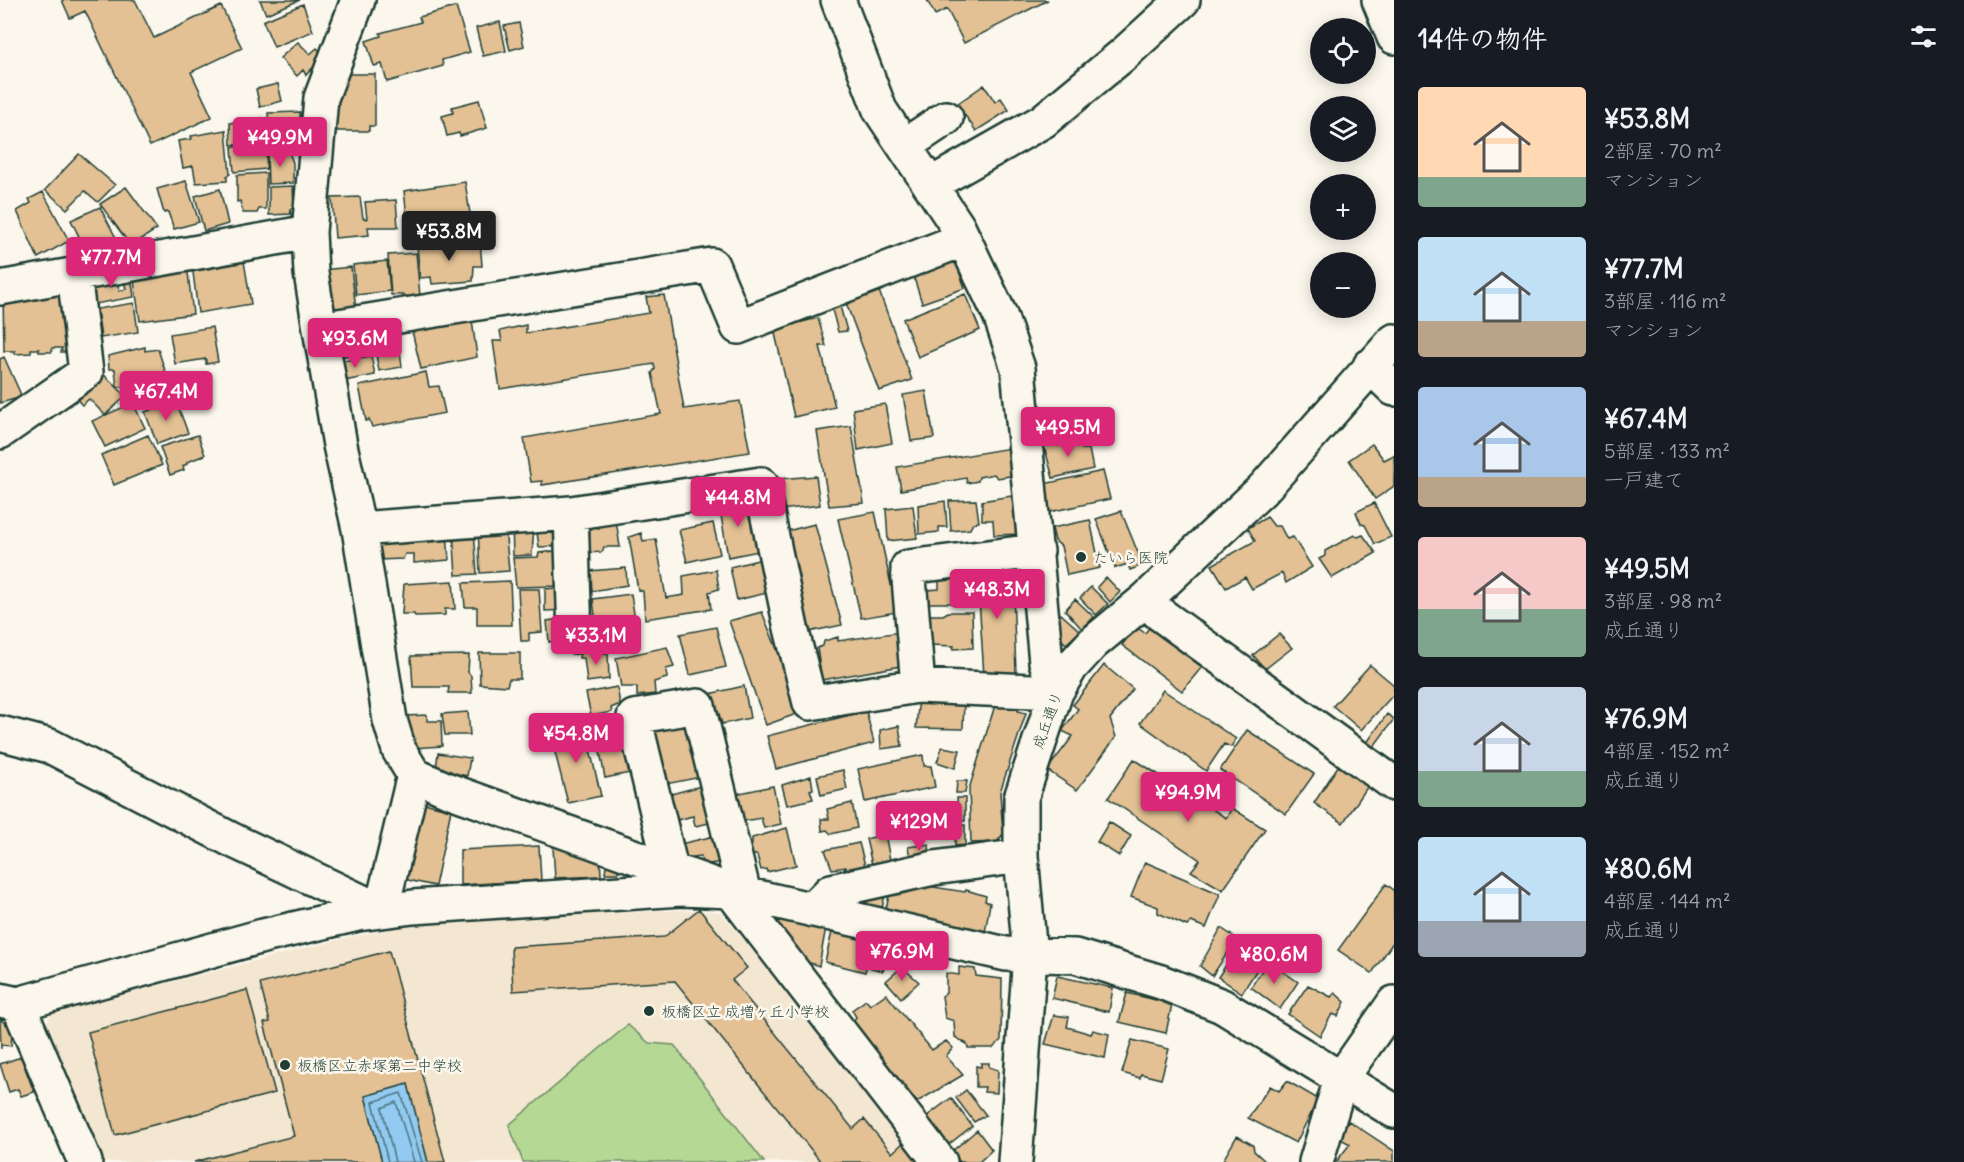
<!DOCTYPE html>
<html lang="ja">
<head>
<meta charset="utf-8">
<style>
	body { margin:0; font-family:Delius,"Klee One",sans-serif; background:#242831; color:#f1f3f6; height:100vh; display:flex; flex-direction:column; font-size:22px; white-space:nowrap }
	* { box-sizing:border-box; margin:0 }
	p { font-size:20px; color:#9ea1a6 }
	.icon { flex:none; width:33px; height:33px; fill:none; stroke:currentColor; stroke-width:2; stroke-linecap:round; stroke-linejoin:round }
	.map { position:relative; flex:1; overflow:hidden }
	.details { display:flex; flex-direction:column; background:#171b24; width:570px }
	.details>* { flex:none }
	.tools { position:absolute; left:1310px; top:18px; display:grid; gap:12px }
	.tools a { display:grid; place-items:center; width:66px; height:66px; border-radius:50%; background:#171b24; box-shadow:0 3px 15px #0003; font-size:30px }
	.price { position:absolute; translate:-50% -51px; padding:0 14px; border-radius:6px; background:#db2777; color:#fff; font-size:20px; line-height:39px; filter:drop-shadow(0 2px 3px #0008) }
	.price::after { content:''; position:absolute; left:50%; top:36px; width:18px; height:14px; margin-left:-9px; background:inherit; clip-path:polygon(0 0,100% 0,50% 100%) }
	.price.selected { background:#222; color:#fff }
	ul { padding:0; list-style:none }
	li { display:flex; align-items:center; gap:18px; height:150px; padding:0 24px }
	li span { display:grid; place-items:center; flex:none; width:168px; height:120px; border-radius:6px; color:#555 }
	li>.icon { margin-inline-start:auto }
	span .icon { width:72px; height:72px; fill:#fffc; stroke-width:1 }
	li b { font-size:26px }
	h2 { display:flex; justify-content:space-between; align-items:center; height:72px; padding:0 24px; font-size:26px }
	main { display:flex; flex:1; min-height:0 }
	.map>svg:first-child { display:block }
	.built { fill:#f4e7d2 }
	.green { fill:#b5d994; stroke:#6a8b64; stroke-width:1.5 }
	.water { fill:#92caf1; stroke:#6492a5; stroke-width:1.5 }
	.lines { fill:none; stroke-linecap:round; stroke-linejoin:round }
	.shore { stroke:#4d7580; stroke-width:1.5 }
	.building { fill:#e3c195; stroke:#1f3d34; stroke-width:1.5 }
	.minor-casing { stroke:#1f3d34; stroke-width:38 }
	.minor { stroke:#fbf7ec; stroke-width:33 }
	.poi-dot { fill:#1f3d34; stroke:#fbf7ec; stroke-width:2 }
	.labels { text-anchor:middle; dominant-baseline:central; stroke-width:5; stroke-linejoin:round; paint-order:stroke }
	.poi-label { font-size:15px; fill:#1f3d34; stroke:#fbf7ec; text-anchor:start }
	.street-label { font-size:15px; fill:#1f3d34; stroke:#fbf7ec }
</style>
</head>
<body>
<main>
<div class="map">
<svg width="1394" height="1162" viewBox="0 0 1394 1162">
	<rect width="100%" height="100%" fill="#fbf7ec"/>
	<filter id="ink" filterUnits="userSpaceOnUse"><feTurbulence type="fractalNoise" baseFrequency=".0167" numOctaves="2"/><feDisplacementMap in="SourceGraphic" scale="12" xChannelSelector="R" yChannelSelector="G"/><feConvolveMatrix kernelMatrix="1 2 1 2 8 2 1 2 1" color-interpolation-filters="sRGB"/></filter>
	<g filter="url(#ink)">
		<path class="built" d="M679,910L721,912L926,1162H102L44,1028L52,1012L350,937L427,922Z"/>
		<path class="green" d="M628,1025L649,1043L674,1045L764,1162H523L509,1125Z"/>
		<path class="water" d="M408,1084L428,1162H382L365,1096Z"/>
		<g class="lines">
			<path class="shore" d="M388,1162L373,1102L401,1093L422,1162
				M395,1162L382,1108L396,1102L414,1162"/>
		</g>
		<path class="building" d="M62,0H135L154,38L221,6L242,48L191,72L212,117L150,146L85,11L70,18Z
			M260,0H300L266,14Z
			M927,0H1048L964,43L947,9L935,15Z
			M303,4L313,31L274,47L263,21Z
			M456,7L470,52L442,60L443,66L387,82L382,64L374,66L366,41L381,36L380,33L421,22L419,17Z
			M500,22L506,51L483,56L476,28Z
			M519,23L524,46L510,50L504,26Z
			M298,42L310,54L317,48L324,56L306,75L303,70L297,76L280,58Z
			M333,74H375V126H369V131H338L331,123Z
			M278,84L282,101L260,107L256,89Z
			M984,85L995,102L1001,98L1009,110L976,131L957,104Z
			M479,100L487,128L460,136L459,133L447,136L442,116L453,113L452,107Z
			M300,112V131L269,132L268,113Z
			M263,118L264,143L231,145L230,123Z
			M226,130L230,174L227,176V181L196,183L193,166L183,168L178,141L192,139L191,136Z
			M264,145L267,146L266,169L234,172L232,147Z
			M289,152L293,163V183L268,184L267,154Z
			M79,154L115,185L98,202L85,191L67,209L45,190Z
			M266,173V209H259L257,213H243L240,201L237,202V175Z
			M186,181L199,222L174,229L168,212L164,213L157,189Z
			M465,182L471,220L462,221V225L418,231V226L408,225L404,191Z
			M293,186L294,209H290L291,214L269,215V187Z
			M126,187L157,229L131,246L100,204Z
			M220,189L228,224L204,231L195,196Z
			M43,192L69,241L38,258L17,211L31,203L29,199Z
			M360,197L363,218L367,219L365,202L396,200L398,227H368L369,235L335,238L332,198Z
			M100,207L117,240L103,247L100,241L85,249L71,220Z
			M480,241L482,266H474L473,281L432,284L431,277L420,278L417,246Z
			M416,253L420,296L404,298L403,295H391L388,255Z
			M243,255L251,304L198,313L192,264Z
			M955,260L965,288L922,303L913,275Z
			M387,261L390,291L356,295L353,265Z
			M187,265L193,314L140,321L133,274Z
			M351,267L356,310L327,312L322,270Z
			M130,271L134,297L95,304L91,277L116,272L119,291L126,289L122,272Z
			M72,285L76,352H61L62,348H52V352H39V349H31V353L15,354V351H4L3,293Z
			M879,291L912,380L879,391L846,303H850V298Z
			M965,294L980,330L918,357L903,319Z
			M664,295L684,409L740,401L750,452L542,485V481L531,482L524,438L661,414L652,373L655,369L654,364L500,389L493,341H502L500,331L526,325V333L649,313L646,297Z
			M838,299L847,331L838,332L830,302Z
			M134,303L138,332L101,338L97,309Z
			M818,318L826,346H820L835,407L794,417L774,329Z
			M472,320L477,357L421,369L412,331Z
			M212,327L218,362L206,364V359L175,364L170,334Z
			M368,328L372,352L339,357L334,333Z
			M390,329L392,343L399,342L402,367L379,371L372,333Z
			M145,347V351L158,349L167,377L137,381L139,387H117L115,369H109L108,356Z
			M371,356L375,375L339,382L336,362Z
			M4,357L22,397L0,403V359Z
			M97,368L126,396L105,415L89,399L82,405L70,392Z
			M426,372L429,387L439,386L445,413L372,427L369,419L366,421L359,386Z
			M926,391L934,438L911,441L903,395Z
			M176,401L188,433L157,444L145,412Z
			M133,403L145,428L105,447L92,421Z
			M885,404L892,443L858,450L853,409Z
			M851,426L864,503L829,506L817,431Z
			M148,435L162,465L114,485L101,455Z
			M198,435L205,455L187,462V464L183,466L184,470L170,475L160,447Z
			M1066,439L1067,442L1081,440L1082,449H1089L1093,469L1053,478L1044,446Z
			M1372,444L1384,460L1394,455V486L1375,499L1349,460Z
			M1010,448L1014,470L1010,472V476L997,478L994,474L979,477L978,481L967,483L966,478L901,490L897,467Z
			M1103,471L1110,499L1049,512L1044,484Z
			M816,476L820,505L781,510L778,479Z
			M1011,496L1012,499H1021L1023,534L994,535L993,520H982V501Z
			M748,500L759,551L728,557L719,504Z
			M976,500L979,522L973,523L970,529L951,531L949,501Z
			M945,501L947,527H939V532L919,534L918,505Z
			M1374,503L1391,537L1375,544L1365,525L1361,524L1356,512Z
			M913,506L917,538L888,541L886,509Z
			M1121,511L1143,565L1130,570L1128,564L1115,568L1096,519Z
			M875,512L897,612L861,618L838,519Z
			M1267,517L1274,526H1280L1287,539L1293,537L1312,567L1286,583L1282,573L1252,589L1245,577L1226,588L1212,565L1255,541L1248,528Z
			M616,520L620,547H604L602,552L585,553L583,530L599,528L600,521Z
			M1090,520L1100,568L1067,575L1061,546L1055,541L1052,528Z
			M560,523V546L539,547L536,525Z
			M713,523L720,554L687,562L679,530Z
			M512,524H534L532,555L513,556Z
			M815,524L842,625L808,632L783,532Z
			M478,527H505L509,571L480,573Z
			M474,530L477,574L456,575L453,531Z
			M447,532L449,560L414,563V554H405L403,559L377,560V539Z
			M641,533L643,541L656,539L666,598L684,595L683,576L716,570L719,589L709,592L711,609L645,619L643,591L638,590L629,537Z
			M1354,535L1358,537L1363,535L1376,553L1332,578L1319,559L1325,556V551Z
			M563,550L559,586L516,587L513,558L538,557L539,553Z
			M762,559L767,593L737,600L730,567Z
			M1012,565L1016,673H1008L1003,677L984,676L977,567Z
			M626,568L627,585L592,591L589,571Z
			M970,573L971,603H928V590L939,589V574Z
			M1106,577L1120,592L1110,602L1097,587Z
			M453,581L455,609H445V615L415,616L414,614H402L404,584Z
			M510,581L512,625H477V607H465L463,583Z
			M566,587L567,610L545,611V589Z
			M1091,587L1108,604L1096,615L1080,598Z
			M518,589H539L542,632L529,633V641H521Z
			M631,594L635,620L596,625L593,599Z
			M1075,599L1094,617L1082,629L1065,610Z
			M762,612L802,712L766,725L729,621Z
			M948,612H972L973,648L953,649L954,646L930,645L929,615H943Z
			M1061,614L1080,631L1066,644L1055,633L1057,618Z
			M568,618L570,638L549,642L547,621Z
			M716,627L726,667L690,675L680,634Z
			M1136,627L1145,633L1149,628L1202,667L1182,691L1122,645Z
			M900,632L901,666L822,680L817,648L823,646L824,641L838,637V641Z
			M1279,634L1292,648L1265,669L1253,655Z
			M667,647L674,667L666,669L667,678L654,682L655,694L637,696V687H621L616,658Z
			M580,652L608,653L609,679L587,682L584,658H579Z
			M479,653H520V679H509L507,686L480,684Z
			M469,655L468,672L471,676L472,693H448L449,687H413L411,656Z
			M1104,665L1133,689L1110,719L1116,737L1077,790L1047,770L1073,736L1062,731L1078,709L1073,705Z
			M1370,665L1394,685V694L1361,730L1333,706Z
			M744,686L750,718L722,724L719,714H712L709,694Z
			M617,687L620,704L611,708L612,712L591,716L586,693Z
			M1163,690L1236,739L1231,747L1224,744L1206,771L1140,723Z
			M919,697L964,699L963,729L916,728Z
			M997,699L1019,705L1018,711L1026,713L1000,792L1003,834L997,842L971,843L969,789Z
			M866,711L874,743L776,769L767,736Z
			M468,712L470,735H445L442,714Z
			M1387,714L1394,719L1372,749L1366,744Z
			M427,715V721H441L442,746L413,748L406,716Z
			M690,723L701,777L666,784L652,731Z
			M584,724L601,796L568,803L550,733Z
			M899,726L902,746L881,749L880,730Z
			M1247,730L1314,774L1286,814L1220,770Z
			M629,739L635,772L605,778L599,746Z
			M942,747L960,750L955,768L937,762Z
			M438,753L470,758L467,776L436,769Z
			M923,755L924,766H931L935,787L865,802L858,769Z
			M1134,759L1226,818L1232,808L1265,829L1223,890L1191,871L1200,860L1108,798Z
			M1338,766L1368,786L1343,823L1314,803Z
			M843,770L847,789L821,795L817,776Z
			M811,776L813,789L810,790L813,799L787,805L782,785Z
			M957,781H967L965,793H956Z
			M705,785L714,822L695,826L693,816L677,820L671,794Z
			M773,786L781,824L764,828L761,818L744,821L742,815H738L735,794Z
			M957,798H965V821H958Z
			M420,802L451,810L435,886L403,879Z
			M852,803L857,828L831,834L827,830L822,831L821,819H829L827,809Z
			M1109,822L1131,836L1119,856L1097,842Z
			M956,825H965V845L955,846Z
			M787,828L796,865L767,872L766,869L761,870L757,855H752L749,846L752,845V838Z
			M885,834L891,865L873,869L866,839Z
			M719,835L723,862L702,865L701,856L684,858L680,844Z
			M859,843L866,869L847,873L846,867L832,869L825,850Z
			M929,844L930,857L911,862L908,847Z
			M539,846L541,880L460,885V850Z
			M559,846L600,855L601,876L555,878L553,847Z
			M607,856H618V873H605Z
			M1145,862L1220,894L1206,928L1191,922L1187,926L1158,913V907L1131,897Z
			M888,881L882,908L867,905L864,887Z
			M934,882L933,887L965,892L966,890L986,896L985,901L990,903L985,933L886,909L892,883Z
			M1386,884L1394,890V941L1372,973L1338,950Z
			M699,909L747,968L732,980L853,1129L864,1119L892,1153L903,1143L918,1162H821L675,981L513,991L511,947L664,937Z
			M776,915L826,927L819,966L801,960L776,923Z
			M1221,928L1237,939L1212,976L1200,966Z
			M832,932L873,942L865,972L825,962Z
			M878,939L898,942L894,962L887,960L883,971L871,968Z
			M1241,943L1265,957L1242,993L1218,977Z
			M389,951L445,1162H428L408,1084L365,1096L382,1162H194L294,1136L264,1023L270,1022L260,984Z
			M1268,961L1298,982L1280,1009L1251,987Z
			M902,967L919,982L901,998L886,981Z
			M959,967L975,969L976,976L1002,979L1001,1040L993,1048H968L967,1044L955,1037L954,1021L945,1018L942,996L946,993V973L959,975Z
			M1057,976L1113,988L1109,1012L1052,998Z
			M1308,985L1331,997L1335,993L1345,1002L1338,1016L1332,1014L1320,1036L1288,1014Z
			M247,990L275,1093L115,1135L88,1032Z
			M1127,993L1172,1004L1166,1033L1119,1022Z
			M886,994L932,1050L946,1041L953,1048L946,1056L963,1075L917,1102L853,1022L856,1017L852,1010L866,1000L870,1005Z
			M1054,1015L1069,1017L1067,1027L1091,1034L1093,1030L1109,1034L1105,1058L1045,1044Z
			M0,1019L9,1027L12,1034L11,1046L1,1045V1049Z
			M1132,1040L1169,1049L1161,1079L1141,1074L1140,1078L1122,1073Z
			M21,1057L34,1092L21,1096L18,1089L9,1092L0,1064Z
			M981,1063H989V1067L998,1070L997,1093L984,1092L985,1087H976V1066L981,1067Z
			M1287,1081L1318,1099L1296,1143L1248,1118L1270,1086L1279,1091Z
			M966,1090L986,1115L974,1122L956,1098Z
			M951,1098L972,1126L948,1145L926,1117Z
			M1349,1121L1394,1151V1162H1336L1350,1144L1339,1138Z
			M977,1130L992,1150L979,1162H960L951,1152Z
			M1237,1136L1253,1145L1254,1151L1266,1162H1222Z"/>
		<g class="lines">
			<defs>
				<path id="minor" d="M358,0L321,98L309,232L311,273L320,329L340,445L359,529L390,720L399,750L414,775L448,790L731,891L1006,954L1075,956L1161,982L1222,1006L1394,1111
					M1379,0L1394,37
					M904,146L946,118
					M930,185L1043,121L1124,54L1183,0
					M0,288L309,232
					M320,329L712,265L738,327L964,239
					M1370,366L1394,389
					M0,432L86,372L74,274
					M571,513L575,636
					M359,529L571,513L761,484L791,628L810,703L918,686L1056,692L1046,662L1018,368L1000,315L958,227L880,110L838,0
					M1145,600L1160,614L1394,784
					M918,686L908,567L1037,551
					M0,733L50,746L232,840L381,911L414,775
					M671,869L634,717L698,706L744,894
					M812,910L831,891L934,868L1021,856
					M0,1000L18,1004L263,936L358,914L413,907L681,889L731,891L940,1162
					M18,1004L85,1162
					M1015,1162L1030,955L1021,856V798L1056,692L1071,667L1093,643L1145,600L1263,489L1394,341
					M1316,1162L1341,1079L1394,1003"/>
			</defs>
			<use href="#minor" class="minor-casing"/>
			<use href="#minor" class="minor"/>
		</g>
	</g>
	<g class="poi-dot">
		<circle cx="1081" cy="557" r="6"/>
		<circle cx="649" cy="1011" r="6"/>
		<circle cx="285" cy="1065" r="6"/>
	</g>
	<g class="labels">
		<g class="poi-label">
			<text x="1093" y="557">たいら医院</text>
			<text x="661" y="1011">板橋区立 成増ヶ丘小学校</text>
			<text x="297" y="1065">板橋区立赤塚第二中学校</text>
		</g>
		<g class="street-label">
			<text transform="translate(1047 720) rotate(-70)">成丘通り</text>
		</g>
	</g>
</svg>
<div class="tools">
<a><svg class="icon" aria-label="locate" viewBox="0 0 24 24"><circle cx="12" cy="12" r="6"/><path d="M12 2v4M12 18v4M2 12h4M18 12h4"/></svg></a>
<a><svg class="icon" aria-label="layers" viewBox="0 0 24 24"><path d="M12 4l9 5-9 5-9-5zM3 14l9 5 9-5"/></svg></a>
<a>+</a>
<a>−</a>
</div>
<b class="price" style="left:280px;top:168px">¥49.9M</b>
<b class="price selected" style="left:449px;top:262px">¥53.8M</b>
<b class="price" style="left:111px;top:288px">¥77.7M</b>
<b class="price" style="left:355px;top:369px">¥93.6M</b>
<b class="price" style="left:166px;top:422px">¥67.4M</b>
<b class="price" style="left:1068px;top:458px">¥49.5M</b>
<b class="price" style="left:738px;top:528px">¥44.8M</b>
<b class="price" style="left:997px;top:620px">¥48.3M</b>
<b class="price" style="left:596px;top:666px">¥33.1M</b>
<b class="price" style="left:576px;top:764px">¥54.8M</b>
<b class="price" style="left:1188px;top:823px">¥94.9M</b>
<b class="price" style="left:919px;top:852px">¥129M</b>
<b class="price" style="left:902px;top:982px">¥76.9M</b>
<b class="price" style="left:1274px;top:985px">¥80.6M</b>
</div>
<section class="details">
<h2>14件の物件<svg class="icon" aria-label="filters" viewBox="0 0 24 24"><path d="M4 7h16M4 17h16"/><circle cx="9" cy="7" r="2"/><circle cx="15" cy="17" r="2"/></svg></h2>
<ul>
<li><span style="background:linear-gradient(#ffd9b3 75%,#7fa58c 0)"><svg class="icon" aria-label="home" viewBox="0 0 24 24"><path d="M3 11l9-7 9 7M6 9v11h12V9"/></svg></span><div><b>¥53.8M</b><p>2部屋 · 70 m²</p><p>マンション</p></div></li>
<li><span style="background:linear-gradient(#bfe0f5 70%,#b9a48a 0)"><svg class="icon" aria-label="home" viewBox="0 0 24 24"><path d="M3 11l9-7 9 7M6 9v11h12V9"/></svg></span><div><b>¥77.7M</b><p>3部屋 · 116 m²</p><p>マンション</p></div></li>
<li><span style="background:linear-gradient(#a9c7e8 75%,#b9a48a 0)"><svg class="icon" aria-label="home" viewBox="0 0 24 24"><path d="M3 11l9-7 9 7M6 9v11h12V9"/></svg></span><div><b>¥67.4M</b><p>5部屋 · 133 m²</p><p>一戸建て</p></div></li>
<li><span style="background:linear-gradient(#f6c9c9 60%,#7fa58c 0)"><svg class="icon" aria-label="home" viewBox="0 0 24 24"><path d="M3 11l9-7 9 7M6 9v11h12V9"/></svg></span><div><b>¥49.5M</b><p>3部屋 · 98 m²</p><p>成丘通り</p></div></li>
<li><span style="background:linear-gradient(#c9d6e8 70%,#7fa58c 0)"><svg class="icon" aria-label="home" viewBox="0 0 24 24"><path d="M3 11l9-7 9 7M6 9v11h12V9"/></svg></span><div><b>¥76.9M</b><p>4部屋 · 152 m²</p><p>成丘通り</p></div></li>
<li><span style="background:linear-gradient(#bfe0f5 70%,#9aa5b1 0)"><svg class="icon" aria-label="home" viewBox="0 0 24 24"><path d="M3 11l9-7 9 7M6 9v11h12V9"/></svg></span><div><b>¥80.6M</b><p>4部屋 · 144 m²</p><p>成丘通り</p></div></li>
</ul>
</section>
</main>
</body>
</html>
